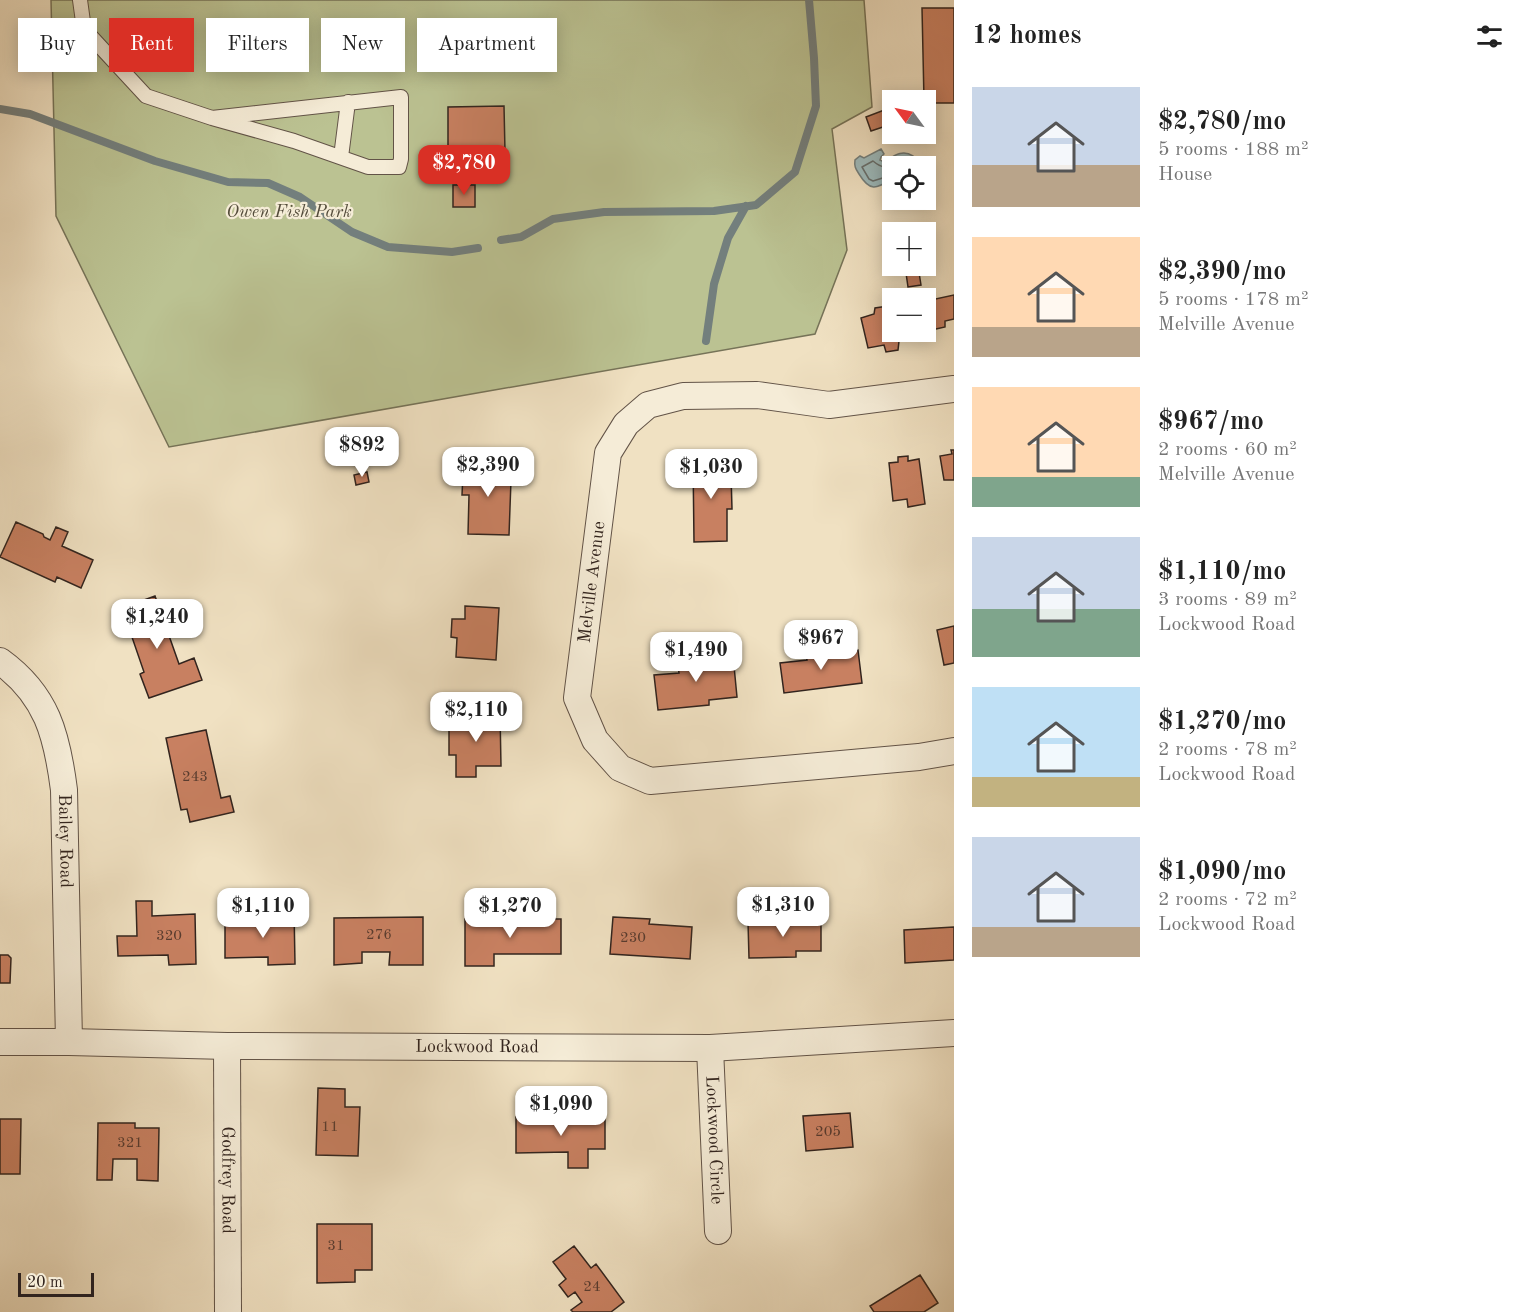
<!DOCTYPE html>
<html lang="en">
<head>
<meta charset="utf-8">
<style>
	body { margin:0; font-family:"Old Standard TT",serif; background:#f6f6f6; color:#222; height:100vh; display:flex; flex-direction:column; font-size:22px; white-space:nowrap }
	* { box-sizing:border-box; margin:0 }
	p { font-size:20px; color:#767676 }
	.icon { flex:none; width:33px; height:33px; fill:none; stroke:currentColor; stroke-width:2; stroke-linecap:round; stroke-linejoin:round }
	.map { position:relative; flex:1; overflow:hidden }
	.details { display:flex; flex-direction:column; background:#fff; width:570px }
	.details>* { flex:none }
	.hud { position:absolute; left:18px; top:18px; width:570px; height:54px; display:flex; gap:12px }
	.needle { width:39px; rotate:303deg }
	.controls { position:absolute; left:882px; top:90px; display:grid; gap:12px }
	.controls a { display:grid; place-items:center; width:54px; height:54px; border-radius:0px; background:#fff; box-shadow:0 3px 15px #0003; font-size:30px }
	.scale { position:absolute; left:18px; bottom:15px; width:76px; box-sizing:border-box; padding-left:6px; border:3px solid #32241e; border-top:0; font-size:16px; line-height:21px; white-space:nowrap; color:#32241e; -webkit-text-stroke:4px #f5ecd7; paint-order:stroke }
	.price { position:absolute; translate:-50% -51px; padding:0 14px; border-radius:12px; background:#fff; color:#222; font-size:20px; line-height:39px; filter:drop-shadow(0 2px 3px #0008) }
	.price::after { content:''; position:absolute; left:50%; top:36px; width:18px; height:14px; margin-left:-9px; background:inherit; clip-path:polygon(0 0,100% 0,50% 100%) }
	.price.active { background:#d93025; color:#fff }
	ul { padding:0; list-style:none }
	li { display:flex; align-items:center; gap:18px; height:150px; padding:0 18px }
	li span { display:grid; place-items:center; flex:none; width:168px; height:120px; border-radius:0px; color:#555 }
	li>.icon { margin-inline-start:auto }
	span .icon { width:72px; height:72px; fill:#fffc; stroke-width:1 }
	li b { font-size:26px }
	h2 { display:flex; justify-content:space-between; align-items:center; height:72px; padding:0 18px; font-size:26px }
	.tag { padding:0 21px; border-radius:0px; background:#fff; box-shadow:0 3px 15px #0003; font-size:21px; line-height:54px }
	.tag.active { background:#d93025; color:#fff }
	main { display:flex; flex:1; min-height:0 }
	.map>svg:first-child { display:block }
	.green { fill:#bbc292; stroke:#767358; stroke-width:1.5 }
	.water { fill:#9ebbbd; stroke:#737f7d; stroke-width:1.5 }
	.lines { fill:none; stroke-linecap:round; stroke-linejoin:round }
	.shore { stroke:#68706e; stroke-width:1.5 }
	.stream { stroke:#737f7d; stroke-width:8 }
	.building { fill:#c88061; stroke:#32241e; stroke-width:1.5 }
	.service-casing { stroke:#625347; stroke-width:16 }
	.minor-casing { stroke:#625347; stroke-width:28 }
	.service { stroke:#f5ecd7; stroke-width:14 }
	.minor { stroke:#f5ecd7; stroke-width:26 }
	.labels { text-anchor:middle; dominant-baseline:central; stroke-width:4.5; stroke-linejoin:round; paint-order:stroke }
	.number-label { font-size:15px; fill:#583b2f }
	.park-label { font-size:18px; font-style:italic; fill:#544c3b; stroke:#f5ecd7 }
	.street-label { font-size:18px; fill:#32241e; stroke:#f5ecd7 }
</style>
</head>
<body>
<main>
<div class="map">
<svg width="954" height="1312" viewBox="0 0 954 1312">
	<rect width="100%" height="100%" fill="#f0e1c2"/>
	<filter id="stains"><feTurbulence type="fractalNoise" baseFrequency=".00333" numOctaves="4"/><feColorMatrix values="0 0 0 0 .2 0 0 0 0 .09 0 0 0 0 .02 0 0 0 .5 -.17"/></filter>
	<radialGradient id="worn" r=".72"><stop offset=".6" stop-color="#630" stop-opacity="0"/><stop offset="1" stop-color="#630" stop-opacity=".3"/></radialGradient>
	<path class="green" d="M51,0H864L872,107L832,129L847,250L815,334L169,447L56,216Z"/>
	<path class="water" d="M881,149L884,154L881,157L880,160L884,162C894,156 902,149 913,156L914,162L911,166H892V179C876,189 870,192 859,174C856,169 854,167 855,160L860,156L864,158Z"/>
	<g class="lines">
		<path class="shore" d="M892,175L873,181L869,179L862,167L873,161C887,173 890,163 904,158L907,160V166"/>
		<path class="stream" d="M0,109L30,114L155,161L228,182L268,183L300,197L352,232L388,247L452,252L478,248
			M501,240L521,237L553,219L604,212L714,211L756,205L795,172L816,106L814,58L809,0
			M706,341L714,284L728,238L746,206"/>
	</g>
	<path class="building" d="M922,8H954V103H926V100H924Z
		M44,29L51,30L49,52H43Z
		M504,106L505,152L448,153V107Z
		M892,107V124L871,131L866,117Z
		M453,185H475V207H453Z
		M905,266H918L921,285L908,287Z
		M954,295V319L945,321V327L927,331L926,301Z
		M888,306L892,319V332H896L899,341L898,350L886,352L884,345L868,348L861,318L874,314L875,308Z
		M951,450H954V480H944L940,456L952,454Z
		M908,456V461L919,459L925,504L908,507L907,499L893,501L889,463L898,462V457Z
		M726,458V475L731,474L732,509H727V541L694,542L693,459Z
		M471,460L505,461L504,480H511L509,535L468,534L469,495H462L463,474L470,475Z
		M367,472L369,482L356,485L354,475Z
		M16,522L43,534L44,537L50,540L56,527L68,532L62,546L93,560L81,588L57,577L55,582L0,557Z
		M155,596L179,664L194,658L202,680L149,698L140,674L144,672L122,608Z
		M465,606L499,608L496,660L456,657L457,638L451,637L452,619H465Z
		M954,626V663L944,665L937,630Z
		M820,647L821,655L858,650L862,683L784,693L780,663L807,660L805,649Z
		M724,653L725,667L734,666L737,697L709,700V705L658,710L654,675L679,673L677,658Z
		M500,713L501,766H476V777H456V755H449V727L465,726V714Z
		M206,730L221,798L230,796L234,812L190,822L187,809L181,810L166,738Z
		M136,901H152V916L195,914L196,964L169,965L168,955L118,956L117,936H137Z
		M294,909L295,964L268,965V957L225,958V922L275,921V910Z
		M423,917V965H389L390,952H362V963L334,965V918Z
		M613,917L650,919L649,924L692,927L690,959L610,954Z
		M465,919H561V954H494V966H465Z
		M821,921V951H796V957L749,958L748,922Z
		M954,927V960L905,963L904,930Z
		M0,955H8L11,958L10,983H0Z
		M318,1088L345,1089V1107H360L358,1156L316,1155Z
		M850,1113L853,1147L806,1151L803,1116Z
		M584,1116L587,1117H605V1149H588V1168H568V1152L516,1153V1117Z
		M0,1119H21L20,1174H0Z
		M98,1123H135V1128H159L158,1181L137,1180V1159H113L112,1180H97Z
		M317,1224H372V1270H355V1282L317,1283Z
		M574,1246L591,1268L596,1264L624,1302L611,1312H573L571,1310L582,1302L575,1292L568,1297L559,1285L566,1279L553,1262Z
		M920,1275L938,1303L924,1312H874L870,1306Z"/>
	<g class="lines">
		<defs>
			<path id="service" d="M80,0L84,29L146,96L212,118L294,141L368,167H399L401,159V97L212,118
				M341,157L348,102"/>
			<g id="minor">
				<path d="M954,389L829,405L757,395L683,396L648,405L626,424L608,453L577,698L595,740L620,768L650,781L919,757L954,751"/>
				<path id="s1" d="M0,661C47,695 57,735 64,790L69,1042"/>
				<path id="s2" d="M0,1042H69L227,1046L710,1048L954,1033"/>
				<path id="s3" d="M227,1046L228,1312"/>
				<path id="s4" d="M710,1048L718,1231"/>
			</g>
		</defs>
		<use href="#service" class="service-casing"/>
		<use href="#minor" class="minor-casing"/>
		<use href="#service" class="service"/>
		<use href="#minor" class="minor"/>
	</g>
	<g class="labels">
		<g class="number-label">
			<text x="195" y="777">243</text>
			<text x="379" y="935">276</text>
			<text x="169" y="936">320</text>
			<text x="633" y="938">230</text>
			<text x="330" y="1127">11</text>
			<text x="828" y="1132">205</text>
			<text x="130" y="1143">321</text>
			<text x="336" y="1246">31</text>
			<text x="592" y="1287">24</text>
		</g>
		<g class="park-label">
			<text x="289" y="212">Owen Fish Park</text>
		</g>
		<g class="street-label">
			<text transform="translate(592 582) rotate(-83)">Melville Avenue</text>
			<text stroke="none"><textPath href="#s1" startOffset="200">Bailey Road</textPath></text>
			<text stroke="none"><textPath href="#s2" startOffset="477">Lockwood Road</textPath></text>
			<text stroke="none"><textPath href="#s4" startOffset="92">Lockwood Circle</textPath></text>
			<text stroke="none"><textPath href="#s3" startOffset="134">Godfrey Road</textPath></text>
		</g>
	</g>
	<rect width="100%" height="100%" filter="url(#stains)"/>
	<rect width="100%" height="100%" fill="url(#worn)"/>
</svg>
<div class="controls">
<a><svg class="needle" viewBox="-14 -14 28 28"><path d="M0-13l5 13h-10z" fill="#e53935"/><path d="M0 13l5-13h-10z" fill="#767676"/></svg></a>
<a><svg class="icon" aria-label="locate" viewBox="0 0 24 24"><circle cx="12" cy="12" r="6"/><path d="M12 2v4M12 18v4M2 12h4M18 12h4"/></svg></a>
<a>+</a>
<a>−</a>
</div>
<div class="scale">20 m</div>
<b class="price active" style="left:464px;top:196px">$2,780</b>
<b class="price" style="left:362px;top:478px">$892</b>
<b class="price" style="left:488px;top:498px">$2,390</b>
<b class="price" style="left:711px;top:500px">$1,030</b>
<b class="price" style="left:157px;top:650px">$1,240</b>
<b class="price" style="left:821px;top:671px">$967</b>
<b class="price" style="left:696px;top:683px">$1,490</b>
<b class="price" style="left:476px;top:743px">$2,110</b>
<b class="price" style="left:783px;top:938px">$1,310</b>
<b class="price" style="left:263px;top:939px">$1,110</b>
<b class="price" style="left:510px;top:939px">$1,270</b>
<b class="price" style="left:561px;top:1137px">$1,090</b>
<div class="hud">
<a class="tag">Buy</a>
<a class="tag active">Rent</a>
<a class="tag">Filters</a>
<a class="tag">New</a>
<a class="tag">Apartment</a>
</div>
</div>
<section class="details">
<h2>12 homes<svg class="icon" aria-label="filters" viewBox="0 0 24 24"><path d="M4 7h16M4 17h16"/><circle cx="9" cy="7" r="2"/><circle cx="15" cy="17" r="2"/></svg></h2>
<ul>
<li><span style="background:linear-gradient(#c9d6e8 65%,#b9a48a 0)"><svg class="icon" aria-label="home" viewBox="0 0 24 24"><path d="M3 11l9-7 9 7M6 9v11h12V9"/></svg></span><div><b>$2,780/mo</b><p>5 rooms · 188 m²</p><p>House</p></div></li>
<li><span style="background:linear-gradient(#ffd9b3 75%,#b9a48a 0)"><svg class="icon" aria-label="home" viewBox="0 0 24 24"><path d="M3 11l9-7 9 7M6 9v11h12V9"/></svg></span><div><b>$2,390/mo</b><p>5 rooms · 178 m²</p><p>Melville Avenue</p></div></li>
<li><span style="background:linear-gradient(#ffd9b3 75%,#7fa58c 0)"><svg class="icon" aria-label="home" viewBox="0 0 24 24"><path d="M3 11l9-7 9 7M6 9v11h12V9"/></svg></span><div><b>$967/mo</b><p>2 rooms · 60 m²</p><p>Melville Avenue</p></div></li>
<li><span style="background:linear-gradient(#c9d6e8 60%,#7fa58c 0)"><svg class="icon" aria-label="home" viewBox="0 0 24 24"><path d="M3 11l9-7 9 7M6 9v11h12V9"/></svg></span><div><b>$1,110/mo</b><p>3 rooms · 89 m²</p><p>Lockwood Road</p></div></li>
<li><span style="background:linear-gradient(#bfe0f5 75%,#c2b280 0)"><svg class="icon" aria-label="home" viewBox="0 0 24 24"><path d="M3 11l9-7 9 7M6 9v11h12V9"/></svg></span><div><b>$1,270/mo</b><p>2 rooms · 78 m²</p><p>Lockwood Road</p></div></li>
<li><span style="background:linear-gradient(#c9d6e8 75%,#b9a48a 0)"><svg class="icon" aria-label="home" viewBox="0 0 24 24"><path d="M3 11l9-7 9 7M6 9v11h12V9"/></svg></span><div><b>$1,090/mo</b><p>2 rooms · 72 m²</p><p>Lockwood Road</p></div></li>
</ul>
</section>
</main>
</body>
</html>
